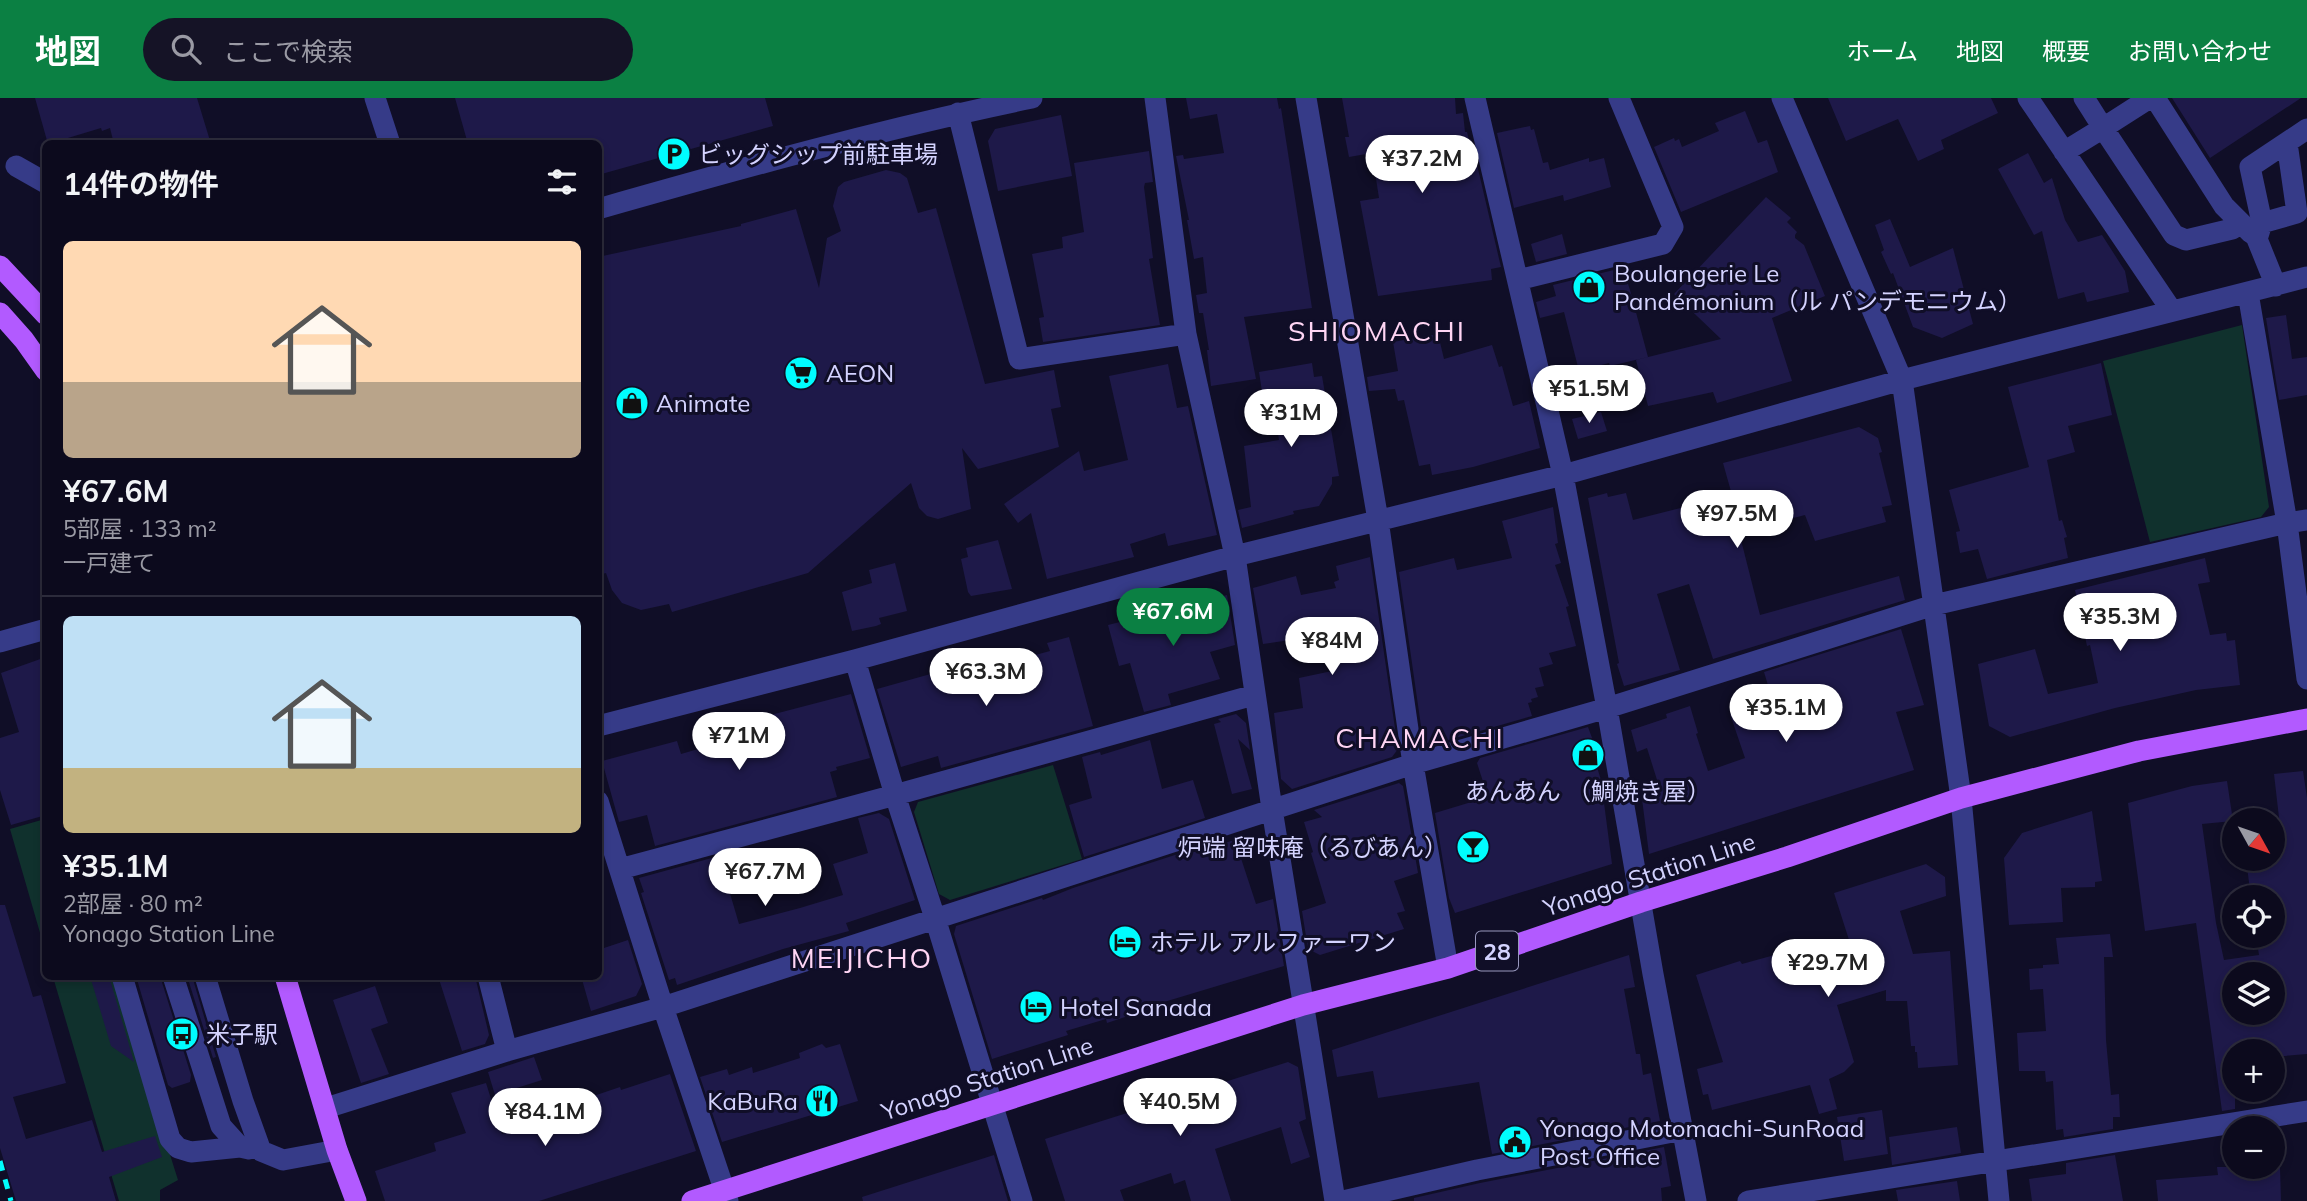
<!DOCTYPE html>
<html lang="ja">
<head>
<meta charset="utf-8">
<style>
	body { margin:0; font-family:Mulish,"Noto Sans JP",sans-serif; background:#151326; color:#f1f3f6; height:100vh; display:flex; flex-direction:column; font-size:26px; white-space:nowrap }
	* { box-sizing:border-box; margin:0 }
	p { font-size:23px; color:#9a9aa4 }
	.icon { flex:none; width:38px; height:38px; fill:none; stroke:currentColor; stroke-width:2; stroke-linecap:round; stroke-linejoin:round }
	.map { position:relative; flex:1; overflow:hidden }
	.drawer { position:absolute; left:42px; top:42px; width:560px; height:840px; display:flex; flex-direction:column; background:#0c0a1d; border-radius:10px; box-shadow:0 4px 10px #0003,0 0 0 2px #2c2b3b }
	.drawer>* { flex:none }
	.needle { width:46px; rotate:130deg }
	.buttons { position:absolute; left:2222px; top:710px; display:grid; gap:14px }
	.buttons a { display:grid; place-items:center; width:63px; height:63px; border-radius:50%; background:#0c0a1d; box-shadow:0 4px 10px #0003,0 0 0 2px #2c2b3b; font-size:35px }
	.price { position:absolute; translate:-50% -60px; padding:0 16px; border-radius:24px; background:#fff; color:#222; font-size:23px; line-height:46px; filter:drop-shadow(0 2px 4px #0008) }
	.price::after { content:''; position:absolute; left:50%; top:42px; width:21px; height:16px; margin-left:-10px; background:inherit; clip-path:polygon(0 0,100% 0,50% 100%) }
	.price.current { background:#0b8043; color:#fff }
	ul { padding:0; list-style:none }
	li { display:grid; align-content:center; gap:14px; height:371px; padding:0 21px }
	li+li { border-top:2px solid #2c2b3b }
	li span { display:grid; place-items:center; height:217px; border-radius:10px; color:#555 }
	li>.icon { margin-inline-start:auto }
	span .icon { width:126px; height:126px; fill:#fffc; stroke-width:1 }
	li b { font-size:30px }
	h2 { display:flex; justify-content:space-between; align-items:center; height:84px; padding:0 21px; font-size:30px }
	header { display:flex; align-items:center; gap:42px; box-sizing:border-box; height:98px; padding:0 35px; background:#0b8043; color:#fff }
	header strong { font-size:33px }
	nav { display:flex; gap:38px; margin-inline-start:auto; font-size:24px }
	.search { width:490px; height:63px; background:#151326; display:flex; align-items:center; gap:18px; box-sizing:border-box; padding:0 24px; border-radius:38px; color:#9a9aa4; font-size:26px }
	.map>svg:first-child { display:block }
	.green { fill:#10312d }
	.building { fill:#1e1949; fill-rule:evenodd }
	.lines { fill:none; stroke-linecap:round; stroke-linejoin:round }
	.minor { stroke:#363b88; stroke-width:21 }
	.major { stroke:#b25aff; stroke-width:21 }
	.rail { stroke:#00fdfe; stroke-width:5; stroke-dasharray:10 9; stroke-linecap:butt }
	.labels { text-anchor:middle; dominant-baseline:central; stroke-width:6; stroke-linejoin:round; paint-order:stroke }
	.shield { fill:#100e27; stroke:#9998be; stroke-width:2 }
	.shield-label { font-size:23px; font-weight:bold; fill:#d4d3ff }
	.poi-label { font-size:24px; fill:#d4d3ff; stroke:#100e27; text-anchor:start }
	.street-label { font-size:24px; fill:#d4d3ff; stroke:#100e27 }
	.quarter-label { font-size:28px; letter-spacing:2px; fill:#ffd5f4; stroke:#100e27 }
</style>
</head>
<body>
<header>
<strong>地図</strong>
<div class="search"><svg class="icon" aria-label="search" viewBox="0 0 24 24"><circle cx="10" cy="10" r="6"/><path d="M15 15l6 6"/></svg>ここで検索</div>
<nav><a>ホーム</a><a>地図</a><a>概要</a><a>お問い合わせ</a></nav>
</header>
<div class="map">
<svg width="2307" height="1103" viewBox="0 0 2307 1103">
	<rect width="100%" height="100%" fill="#100e27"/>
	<path class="green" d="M2242,227L2269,409L2261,419L2150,444L2103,263Z
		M1053,667L1082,761L950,802L939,796L914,714L918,704Z
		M45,721H46L45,852L10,731Z
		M53,879H114L178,1082L160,1092V1103H119Z"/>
	<path class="building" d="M35,0H197L211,46H114L110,30L102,33L101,30L48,46Z
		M455,0H765L773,28L598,77V46H468Z
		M1186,0H1277L1279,11L1281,10L1312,210L1244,219L1256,281L1211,288L1207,252H1209L1203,215H1199L1196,197L1207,195L1203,159L1194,161L1187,122H1189L1176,58L1183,57L1184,61L1224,55L1217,16L1190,21Z
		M1342,0H1455L1456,16L1463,15L1465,34H1467L1469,42L1471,41L1500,165L1501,169L1491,171L1492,182L1378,198L1360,103L1379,100L1372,55L1349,59L1345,39H1349Z
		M1828,0H1991L1998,15L1941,42L1944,51L1918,63L1898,21L1846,43Z
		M2172,0H2301L2210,60Z
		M1745,13L1758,45L1767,42L1778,74L1681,114L1654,49L1674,40L1675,43L1679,41L1682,49L1719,33L1715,25Z
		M1061,17L1072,78L998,93L988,43L995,31Z
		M1530,28L1531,32L1534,31L1543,65L1548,64L1550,72L1589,60V64L1604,60L1611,89L1564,103L1563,97L1514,110L1497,35Z
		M1149,53L1153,84L1145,85L1144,89L1153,160L1149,161L1160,227L1043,244L1039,220L1044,219L1032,156L1063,150L1062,139L1084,134L1074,65Z
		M2028,55L2044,85L2052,80L2065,122L2078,144L2102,137L2125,173L2129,194L2087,204L2084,194L2058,201L2042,133L2034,137L1998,71Z
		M886,72L900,75L907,80L918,115L936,110L985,286L1054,272L1061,309L1051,311L1059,349L978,371L962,350L971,411L938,421L927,418L919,410L911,385L808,475L672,514L669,506L641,512L622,505L612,492L606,475L598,477V159L741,128V126L796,111L819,190L827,140L841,133L833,108L838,89L844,84Z
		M1766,99L1791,120L1787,124L1797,134L1795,137V140L1804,147L1825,198L1772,220L1792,283L1717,305L1713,294L1648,308L1636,262L1721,241L1674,196Z
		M1890,121L1910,169L1953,150L1973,226L1942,240L1913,229L1893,175L1891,176L1881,154L1884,152L1875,127Z
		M1562,136L1567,156L1536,164L1531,146Z
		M1618,171L1619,174L1624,173L1630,192L1648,259L1610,268L1609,265L1579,273L1564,214L1540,220L1536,204L1556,198L1553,187Z
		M2286,217L2292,261L2307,259V297L2279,302L2266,220Z
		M1438,236L1444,261L1492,247L1499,269L1502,268L1513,308L1529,303L1540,350L1473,369L1432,377L1430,366L1419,368L1404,302L1398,303L1395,291L1369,293L1367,279L1398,273L1393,244Z
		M1312,265L1314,279L1322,278L1339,378L1332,379V386L1319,408L1293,413L1294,416L1242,430L1238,412L1251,409L1244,348L1279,342L1272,298L1263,300L1259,274Z
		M2101,265L2112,317L2068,328L2075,354L2047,362L2059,423L2062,422L2067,439L2064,440L2068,460L1987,481L1978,451L1960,455L1956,434L1960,433L1949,392L2029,369L2008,289Z
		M1168,266L1177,310L1188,308L1217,437L1168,448L1165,435L1130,446L1134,459L1047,481L1031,415L1018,425L1004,406L1079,353L1084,373L1128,362L1109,278Z
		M1601,314L1607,333L1578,341L1572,321Z
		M1859,329L1878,340L1882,354L1879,355L1892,407L1882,409L1886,424L1815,443L1805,417L1739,434L1760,517L1899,478L1905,502L1713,561L1689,486L1657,496L1680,572L1624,588L1617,566L1619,565L1588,400L1607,395L1608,399L1626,395L1633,422L1732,397L1723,365Z
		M1553,409L1558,445L1555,446L1561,465L1555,467L1569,508L1566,509L1576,548L1549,555L1553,566L1539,570L1544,588L1535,590L1538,599L1531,601L1532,604L1528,605L1532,618L1431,647L1423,642L1399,474L1454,460L1457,472L1512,460L1502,423Z
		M998,442L1012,491L971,498L968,494L961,461L968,459L966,450Z
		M1370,459L1398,651L1392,659L1292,691L1281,681L1274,615L1303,610L1299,580L1332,573L1330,536L1263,546L1253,490L1296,478L1301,497L1336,490L1334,484L1339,482L1336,468Z
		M2205,460L2210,484L2198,486L2210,537L2226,535L2227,543L2235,542L2240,587L2196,592L2115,610L2010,639L1989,628L1978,566L2035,551L2048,596L2098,585L2090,547L2087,548L2075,492Z
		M895,465L907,513L879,520L881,526L876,528L852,533L842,494L872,485L869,472Z
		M1227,497L1235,547L1210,554L1220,581L1168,596L1171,607L1144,614L1130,565L1119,568L1108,527Z
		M1901,531L1924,607L1896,614L1914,672L1649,756L1641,693L1658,685L1647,650L1637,654L1631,632L1667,620L1666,616L1690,608L1698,635L1696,636L1708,673L1745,660L1730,616L1773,604L1764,574Z
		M1069,539L1093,628L941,670L938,658L901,669L877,591L977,563L980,572L1050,553L1047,545Z
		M46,559V717L11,727L0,692V640L19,634L1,575Z
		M851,596L870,660L836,669L837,672L830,674L837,699L655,748L647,717L619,724L602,663L677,643L681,656L736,640L732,627Z
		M1236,616L1246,625L1250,652L1238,641L1252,691L1232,696L1214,626L1221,624L1218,621Z
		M1588,629L1595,648L1591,650L1601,682L1612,766L1455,815L1449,800L1435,715L1488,699L1477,665L1480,660Z
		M1150,642L1162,691L1193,682L1205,720L1084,759L1069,707L1092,700L1082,659L1100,654L1101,657Z
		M2303,673L2307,700V956L2273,959V954H2235V1011L2222,1013L2196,825L2145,833L2128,705L2192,688L2227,683L2233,723L2202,726L2216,825L2224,862L2259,857L2256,838H2273V800H2251L2246,761H2273V738L2281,737L2274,676ZM2235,877H2273V915H2235Z
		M1399,685L1403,688L1418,775L1394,783L1405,813L1397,815L1404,831L1320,857L1308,851L1302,813L1326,805L1311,755L1313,754L1304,724L1322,719L1314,712Z
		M2092,713L2102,783L2095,784V789L2061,790L2063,824L2009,827L2004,760L2022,735Z
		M879,715L889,721L915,802L846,825L849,833L783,851L677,887L675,880L669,882L641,795L644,794L639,780L719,758L739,826L800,810L843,797L833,766L868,755L858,720Z
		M1235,742L1256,806L1273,801L1284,868L1154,907L1155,909L1107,925L1106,921L1066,933L1068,937L992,961L954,836L956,828L1042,800L1043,802L1073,790L1212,745L1213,748Z
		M1926,766L1945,779L1946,798L1900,813L1913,856L1950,853L1958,967L1918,970L1917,954H1915V948H1911L1907,903H1886V892L1837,907L1854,964L1844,974L1829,981L1837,1011L1819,1016L1810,987L1712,1012L1708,996L1703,997L1697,971L1723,964L1696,877L1740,863L1742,866L1807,848L1810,859L1850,845L1834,795Z
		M0,807H5L33,899L41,897L66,985L13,999L26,1041L92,1022L102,1054L155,1038L162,1059L109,1079L116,1103H16L0,1050Z
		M2110,836L2113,859H2104L2106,942L2111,997L2119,996L2120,1019H2113V1031L2064,1039L2063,1031L2056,1032L2053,983L2046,984L2045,973H2019L2017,935L2046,933L2043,891L2030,892L2029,871L2043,870V867L2059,866L2056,840Z
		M628,842L642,886L636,898L591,913L581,878H598V852Z
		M1629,857L1635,889L1624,891L1636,956H1640L1643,977L1651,975L1660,1023L1492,1056L1479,984L1378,1000L1373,973L1337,979L1332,952Z
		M90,878H109L134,964L111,948Z
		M136,878H160L191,977L190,984L172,990L168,987Z
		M187,878H192L216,959L213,960Z
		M438,878H475L489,937L485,946L462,953Z
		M375,888L388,925L371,931L389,976L361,985L333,902Z
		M822,946L826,950L840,946L858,1003L722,1044L700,979L727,971L729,977L752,969L753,975L800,960L799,955Z
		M534,959L542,982L495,997L488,974Z
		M1288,964L1298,969L1306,1021L1299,1024L1310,1059L1291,1066L1281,1029L1215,1051L1231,1103H1191L1185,1082L1174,1086L1171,1075L1120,1092L1124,1103H1065L1045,1041Z
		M670,976L696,1053L539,1103H385L375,1073L436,1053L434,1045L466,1035L451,995L486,985L502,1036L567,1016L564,1008L620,989L621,992Z
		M1882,1012L1888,1056L1844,1063L1837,1019Z
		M1957,1029L1961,1055L1892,1067L1889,1039Z
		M1664,1049L1671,1088L1661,1090L1662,1103H1414V1100L1480,1085Z
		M994,1057L1008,1103H863L862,1099Z
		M2115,1057L2123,1103H2032L2029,1081L2066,1076V1065Z
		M2217,1069H2280L2281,1103H2158L2156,1082L2218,1077Z
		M1957,1083L1960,1103H1898L1896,1092Z"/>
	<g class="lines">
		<path class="minor" d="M375,0L390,46
			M1155,0L1186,236L1235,458L1272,711L1335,1103
			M1306,0L1378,422L1413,666L1448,870
			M1475,0L1563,377L1607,610L1653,876L1696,1103
			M1782,0L1902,282L1961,700L1999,1103
			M2028,0L2172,213
			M2150,0L2103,30L2174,137L2186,142L2232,131L2240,126
			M2155,0L2224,108L2251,135
			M958,15L1019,261L1186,236
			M2064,54L2103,30L2084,0
			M16,68L46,85
			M598,111C742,70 886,30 1032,0
			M2262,125L2297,115L2287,45
			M1518,182L1663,146L1673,129L1619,0
			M2276,188L2257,141L2262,125L2250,69L2307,31
			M2248,195L2287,425L2307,581
			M0,544L46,531
			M855,562L895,697L935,820L1022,1103
			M598,628L855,562L1235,458L1563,377L1902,282L2307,179
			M598,703L663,909L728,1103
			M620,771L895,697L1254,597
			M122,878L170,1041L178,1050L191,1054L240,1049
			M173,878L221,1028L240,1049L249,1051
			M205,878L243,1003L261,1053L283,1062L337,1052
			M488,878L507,953
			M326,1010L507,953L663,909L1413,666L1607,610L1934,507L2287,425L2307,422
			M1343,1103L1477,1072L1683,1032
			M1748,1103L2307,1013"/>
		<path class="major" d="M0,168L46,217
			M0,215L24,242L46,273
			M285,878L337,1052L356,1103
			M692,1103L1303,907L1448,870L1641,804L1787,759L1961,700L2139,653L2307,621"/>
		<path class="rail" d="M0,1063L11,1103"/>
	</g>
	<defs>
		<symbol id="parking-disc" viewBox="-11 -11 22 22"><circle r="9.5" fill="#00fdfe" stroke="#100e27"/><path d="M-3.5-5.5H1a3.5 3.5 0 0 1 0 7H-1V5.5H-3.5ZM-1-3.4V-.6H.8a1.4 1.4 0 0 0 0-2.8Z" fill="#111"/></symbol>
		<symbol id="shop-disc" viewBox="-11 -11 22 22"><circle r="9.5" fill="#00fdfe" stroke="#100e27"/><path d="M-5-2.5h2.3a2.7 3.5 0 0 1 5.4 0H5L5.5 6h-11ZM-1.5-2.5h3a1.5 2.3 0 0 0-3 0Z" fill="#111"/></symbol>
		<symbol id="supermarket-disc" viewBox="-11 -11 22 22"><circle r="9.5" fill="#00fdfe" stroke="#100e27"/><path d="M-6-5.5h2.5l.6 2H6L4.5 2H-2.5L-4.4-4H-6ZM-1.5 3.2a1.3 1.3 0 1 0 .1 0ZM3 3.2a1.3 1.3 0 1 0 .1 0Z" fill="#111"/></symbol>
		<symbol id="bar-disc" viewBox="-11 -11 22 22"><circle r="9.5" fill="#00fdfe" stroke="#100e27"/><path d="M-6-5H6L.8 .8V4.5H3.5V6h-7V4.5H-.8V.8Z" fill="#111"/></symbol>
		<symbol id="hotel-disc" viewBox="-11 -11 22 22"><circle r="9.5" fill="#00fdfe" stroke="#100e27"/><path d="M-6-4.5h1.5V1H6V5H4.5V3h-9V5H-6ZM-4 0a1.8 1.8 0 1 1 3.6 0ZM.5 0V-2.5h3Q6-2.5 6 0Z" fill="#111"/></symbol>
		<symbol id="bus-disc" viewBox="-11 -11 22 22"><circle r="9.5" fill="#00fdfe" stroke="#100e27"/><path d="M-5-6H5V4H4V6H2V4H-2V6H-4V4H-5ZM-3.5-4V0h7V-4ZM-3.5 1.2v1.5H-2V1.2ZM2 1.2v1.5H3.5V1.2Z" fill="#111"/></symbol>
		<symbol id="restaurant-disc" viewBox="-11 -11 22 22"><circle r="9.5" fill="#00fdfe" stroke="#100e27"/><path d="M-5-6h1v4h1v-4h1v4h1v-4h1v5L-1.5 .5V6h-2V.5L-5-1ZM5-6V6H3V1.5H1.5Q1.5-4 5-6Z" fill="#111"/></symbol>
		<symbol id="civic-disc" viewBox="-11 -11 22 22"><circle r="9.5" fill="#00fdfe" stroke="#100e27"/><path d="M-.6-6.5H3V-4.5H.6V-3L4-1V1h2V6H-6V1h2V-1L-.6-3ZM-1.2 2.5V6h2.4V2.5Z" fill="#111"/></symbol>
	</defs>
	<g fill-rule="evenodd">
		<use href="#parking-disc" x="655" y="37" width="38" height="38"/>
		<use href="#shop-disc" x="1570" y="170" width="38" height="38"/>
		<use href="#supermarket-disc" x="782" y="256" width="38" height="38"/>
		<use href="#shop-disc" x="613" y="286" width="38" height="38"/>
		<use href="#shop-disc" x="1569" y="638" width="38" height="38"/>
		<use href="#bar-disc" x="1454" y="730" width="38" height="38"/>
		<use href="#hotel-disc" x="1106" y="825" width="38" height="38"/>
		<use href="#hotel-disc" x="1017" y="890" width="38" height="38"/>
		<use href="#bus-disc" x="163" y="917" width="38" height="38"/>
		<use href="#restaurant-disc" x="803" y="984" width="38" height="38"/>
		<use href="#civic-disc" x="1496" y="1025" width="38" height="38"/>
	</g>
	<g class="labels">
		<rect class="shield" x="1476" y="833.5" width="42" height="39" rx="5"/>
		<g class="shield-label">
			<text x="1497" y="853">28</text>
		</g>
		<g class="poi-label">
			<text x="698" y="56">ビッグシップ前駐車場</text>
			<text x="1614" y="175">Boulangerie Le<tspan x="1614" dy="28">Pandémonium（ル パンデモニウム）</tspan></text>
			<text x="826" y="275">AEON</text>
			<text x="656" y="305">Animate</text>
			<text x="1588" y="693" text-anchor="middle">あんあん （鯛焼き屋）</text>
			<text x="1448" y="749" text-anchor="end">炉端 留味庵（るびあん）</text>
			<text x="1150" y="844">ホテル アルファーワン</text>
			<text x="1060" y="909">Hotel Sanada</text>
			<text x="206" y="936">米子駅</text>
			<text x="798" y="1003" text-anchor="end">KaBuRa</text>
			<text x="1540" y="1030">Yonago Motomachi-SunRoad<tspan x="1540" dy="28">Post Office</tspan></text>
		</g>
		<g class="street-label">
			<text transform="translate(1649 776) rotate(-18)">Yonago Station Line</text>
			<text transform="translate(987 980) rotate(-18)">Yonago Station Line</text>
		</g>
		<g class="quarter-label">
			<text x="1377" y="232">SHIOMACHI</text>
			<text x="1420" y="639">CHAMACHI</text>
			<text x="862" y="859">MEIJICHO</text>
		</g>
	</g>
</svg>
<div class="buttons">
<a><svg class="needle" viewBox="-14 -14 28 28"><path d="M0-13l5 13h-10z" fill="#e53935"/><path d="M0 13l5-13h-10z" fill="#9a9aa4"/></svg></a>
<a><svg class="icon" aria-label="locate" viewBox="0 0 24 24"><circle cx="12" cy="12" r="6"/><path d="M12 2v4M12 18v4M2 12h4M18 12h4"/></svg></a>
<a><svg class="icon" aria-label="layers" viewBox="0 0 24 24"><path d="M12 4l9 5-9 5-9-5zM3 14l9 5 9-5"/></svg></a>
<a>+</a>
<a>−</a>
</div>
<b class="price" style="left:1422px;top:97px">¥37.2M</b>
<b class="price" style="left:1589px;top:327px">¥51.5M</b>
<b class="price" style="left:1291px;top:351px">¥31M</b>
<b class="price" style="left:1737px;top:452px">¥97.5M</b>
<b class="price current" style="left:1173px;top:550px">¥67.6M</b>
<b class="price" style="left:2120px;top:555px">¥35.3M</b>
<b class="price" style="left:1332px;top:579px">¥84M</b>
<b class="price" style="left:986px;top:610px">¥63.3M</b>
<b class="price" style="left:1786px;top:646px">¥35.1M</b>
<b class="price" style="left:739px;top:674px">¥71M</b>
<b class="price" style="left:765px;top:810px">¥67.7M</b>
<b class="price" style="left:1828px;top:901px">¥29.7M</b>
<b class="price" style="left:1180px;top:1040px">¥40.5M</b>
<b class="price" style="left:545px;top:1050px">¥84.1M</b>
<section class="drawer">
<h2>14件の物件<svg class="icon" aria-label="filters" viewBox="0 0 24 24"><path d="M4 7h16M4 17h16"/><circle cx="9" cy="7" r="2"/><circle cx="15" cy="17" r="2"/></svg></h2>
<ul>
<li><span style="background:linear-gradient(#ffd9b3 65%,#b9a48a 0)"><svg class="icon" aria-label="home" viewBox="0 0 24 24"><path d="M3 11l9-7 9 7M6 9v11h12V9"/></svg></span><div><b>¥67.6M</b><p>5部屋 · 133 m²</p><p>一戸建て</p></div></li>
<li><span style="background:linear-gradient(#bfe0f5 70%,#c2b280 0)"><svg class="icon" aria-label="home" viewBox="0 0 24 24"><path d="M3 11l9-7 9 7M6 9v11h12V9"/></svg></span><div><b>¥35.1M</b><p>2部屋 · 80 m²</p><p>Yonago Station Line</p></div></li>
</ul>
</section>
</div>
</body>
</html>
